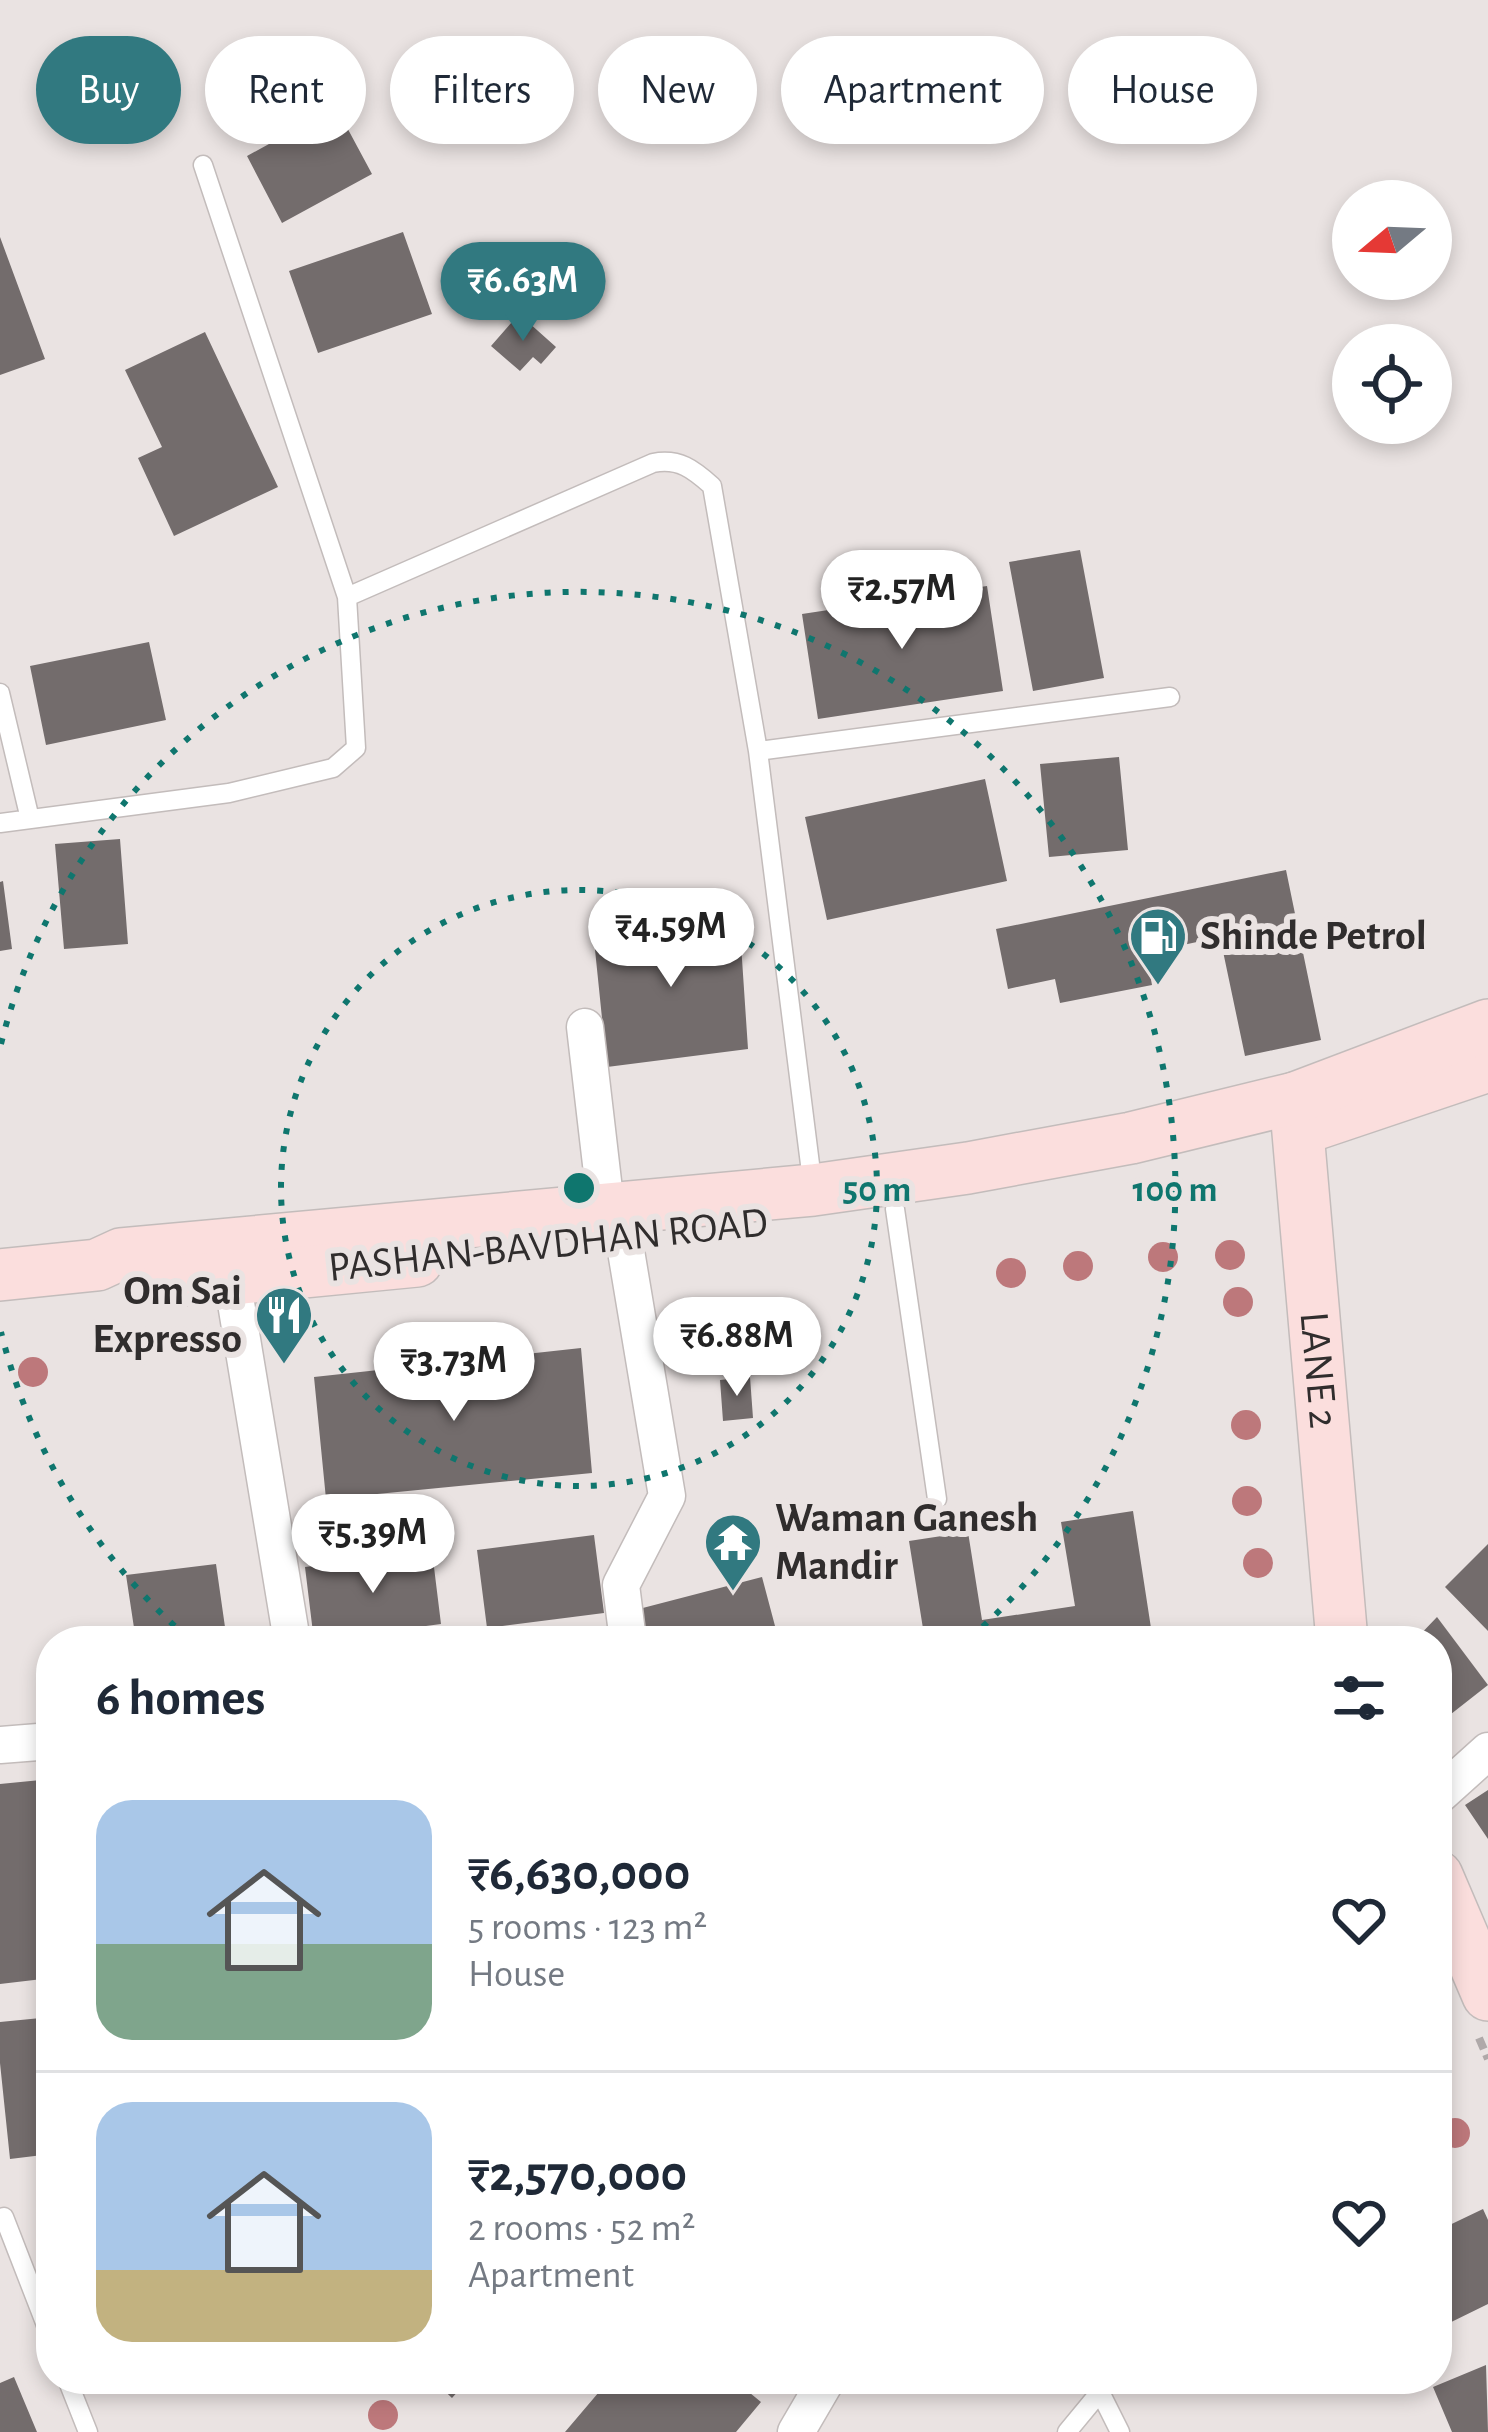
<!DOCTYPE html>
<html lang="en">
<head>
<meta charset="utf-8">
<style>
	body { margin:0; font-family:"Alegreya Sans",sans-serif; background:#f6f6f7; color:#1f2937; height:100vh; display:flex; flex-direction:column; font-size:45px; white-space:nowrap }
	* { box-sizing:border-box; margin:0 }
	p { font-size:39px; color:#747a83 }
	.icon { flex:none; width:66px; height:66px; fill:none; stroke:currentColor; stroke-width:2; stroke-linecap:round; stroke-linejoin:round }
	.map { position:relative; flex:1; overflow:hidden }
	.drawer { position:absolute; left:36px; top:1626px; width:1416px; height:768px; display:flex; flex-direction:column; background:#fff; border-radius:48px; box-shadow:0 6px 18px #0003 }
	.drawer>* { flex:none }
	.guide { position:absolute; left:36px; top:36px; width:1416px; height:108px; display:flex; gap:24px }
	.needle { width:78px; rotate:251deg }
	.buttons { position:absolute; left:1332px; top:180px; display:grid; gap:24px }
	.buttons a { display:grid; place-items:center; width:120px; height:120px; border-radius:50%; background:#fff; box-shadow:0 6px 18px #0003; font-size:60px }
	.price { position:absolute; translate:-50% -102px; padding:0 27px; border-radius:42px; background:#fff; color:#222; font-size:39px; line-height:78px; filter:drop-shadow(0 3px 6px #0008) }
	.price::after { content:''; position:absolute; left:50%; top:72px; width:36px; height:27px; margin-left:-18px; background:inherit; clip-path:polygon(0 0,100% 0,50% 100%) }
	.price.on { background:#317980; color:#fff }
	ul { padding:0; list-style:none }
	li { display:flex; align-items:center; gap:36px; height:300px; padding:0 60px }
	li+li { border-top:3px solid #e0e1e3 }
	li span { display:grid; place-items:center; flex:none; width:336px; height:240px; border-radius:36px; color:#555 }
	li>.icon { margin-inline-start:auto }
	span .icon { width:144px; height:144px; fill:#fffc; stroke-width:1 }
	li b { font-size:51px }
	h2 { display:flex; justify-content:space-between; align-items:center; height:144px; padding:0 60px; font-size:51px }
	.pill { padding:0 42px; border-radius:54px; background:#fff; box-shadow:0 6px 18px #0003; font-size:42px; line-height:108px }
	.pill.on { background:#317980; color:#fff }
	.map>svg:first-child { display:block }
	.building { fill:#736c6c }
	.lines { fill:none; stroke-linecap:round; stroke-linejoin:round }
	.lane-casing { stroke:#c3bcbb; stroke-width:21 }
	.street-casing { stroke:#c3bcbb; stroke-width:39 }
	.secondary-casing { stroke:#c3bcbb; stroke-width:54 }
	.path { stroke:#afa9a9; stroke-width:8; stroke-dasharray:12 6; stroke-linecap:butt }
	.lane { stroke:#fff; stroke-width:18 }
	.street { stroke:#fff; stroke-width:36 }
	.secondary { stroke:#fbdedd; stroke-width:51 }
	.tree { fill:#bd787b }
	.ring { fill:none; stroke:#0f766e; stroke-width:6; stroke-dasharray:6 12 }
	.labels { text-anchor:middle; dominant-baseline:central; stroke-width:12; stroke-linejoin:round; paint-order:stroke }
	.poi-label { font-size:42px; font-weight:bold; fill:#302d2d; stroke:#eae3e2; text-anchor:start }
	.street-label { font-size:42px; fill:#302d2d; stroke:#eae3e2 }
	.centre { fill:#0f766e; stroke:#eae3e2; stroke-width:6 }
	.ring-label { font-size:36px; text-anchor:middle; font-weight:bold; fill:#0f766e; stroke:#eae3e2; stroke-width:12; stroke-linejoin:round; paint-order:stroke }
</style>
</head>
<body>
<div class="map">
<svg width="1488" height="2432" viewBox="0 0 1488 2432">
	<rect width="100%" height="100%" fill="#eae3e2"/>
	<path class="building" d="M336,107L372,174L282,223L247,156Z
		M403,232L432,314L318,353L289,271Z
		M0,237L45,359L0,375Z
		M519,314L556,347L541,364L533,357L520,371L491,346Z
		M205,332L278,487L174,536L138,458L162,447L125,370Z
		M1080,550L1104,678L1033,691L1009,562Z
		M987,586L1003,691L818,719L802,614Z
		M149,642L166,720L46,745L30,666Z
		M1119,757L1128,850L1049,857L1040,764Z
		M985,779L1007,881L827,920L805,817Z
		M120,839L128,944L64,949L55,844Z
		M1286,870L1321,1040L1245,1056L1220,937L1146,953L1152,985L1060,1003L1055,979L1008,989L996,929Z
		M3,881L12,949L0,951V882Z
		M739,914L748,1049L607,1067L593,930Z
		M581,1348L592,1473L326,1499L314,1377Z
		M750,1377L753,1418L723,1421L720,1380Z
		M1133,1511L1153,1641H925L909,1541L968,1532L982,1620L1075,1606L1061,1522Z
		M594,1535L604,1613L487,1628L477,1550Z
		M1488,1544V1631L1445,1587Z
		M432,1551L441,1624L314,1641L305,1567Z
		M216,1564L227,1641H136L126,1575Z
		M762,1577L779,1641H643L635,1610Z
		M1437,1617L1488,1685L1437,1725V1641H1414Z
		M51,1779V1903L45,1904L47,1921H51V1978L0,1984V1784Z
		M1488,1790V1839L1465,1805Z
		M51,2017V2154L10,2159L0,2063V2022Z
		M1483,2209L1488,2220V2304L1437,2329V2231Z
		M1486,2365L1488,2432H1452L1433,2387Z
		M14,2377L37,2432H0V2383Z
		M432,2379H469L452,2398Z
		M610,2379H762L750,2393L761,2402L736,2432H565Z"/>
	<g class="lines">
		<defs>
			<path id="lane" d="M347,597L653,463C679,458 693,469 712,486L758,751L813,1188
				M0,693L30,819
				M758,751L1170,697
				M0,823L229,793L333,768L356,748L347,597L203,165
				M895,1209L937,1499
				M4,2217L51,2338
				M67,2379L88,2432
				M1100,2392L1120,2432
				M1067,2432L1100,2392L1096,2379"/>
			<path id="street" d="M585,1027L606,1207
				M624,1239L667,1496L621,1585L628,1641
				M232,1279L292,1641
				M0,1745L51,1741
				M1437,1797L1488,1751
				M796,2432L827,2379"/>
			<g id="secondary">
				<path id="s1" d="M1295,1098L1342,1641"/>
				<path d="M1301,1129L1488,1066"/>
				<path d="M0,1275L97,1265L121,1254L813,1190L968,1168L1131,1138L1295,1098L1488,1025"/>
				<path d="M167,1280L232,1279L417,1261"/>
				<path d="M1437,1876L1488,1995"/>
			</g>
		</defs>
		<use href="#lane" class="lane-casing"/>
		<use href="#street" class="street-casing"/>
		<use href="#secondary" class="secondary-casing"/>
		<path class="path" d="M1479,2038L1488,2059"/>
		<use href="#lane" class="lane"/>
		<use href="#street" class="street"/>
		<use href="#secondary" class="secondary"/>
	</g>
	<g class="tree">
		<circle cx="1230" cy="1255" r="15"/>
		<circle cx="1163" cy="1257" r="15"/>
		<circle cx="1078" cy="1266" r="15"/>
		<circle cx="1011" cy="1273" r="15"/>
		<circle cx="1238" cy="1302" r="15"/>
		<circle cx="33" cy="1372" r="15"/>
		<circle cx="1246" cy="1425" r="15"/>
		<circle cx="1247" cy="1501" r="15"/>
		<circle cx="1258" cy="1563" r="15"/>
		<circle cx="1455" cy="2133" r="15"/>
		<circle cx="383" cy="2415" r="15"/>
	</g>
	<g class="ring">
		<circle cx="579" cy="1188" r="298"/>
		<path d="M188 1638A596 596 0 0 1 1 1332M1 1044A596 596 0 1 1 970 1638"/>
	</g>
	<defs>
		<symbol id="fuel-pin" viewBox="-11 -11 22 30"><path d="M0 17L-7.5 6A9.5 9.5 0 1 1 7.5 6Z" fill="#317980" stroke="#eae3e2"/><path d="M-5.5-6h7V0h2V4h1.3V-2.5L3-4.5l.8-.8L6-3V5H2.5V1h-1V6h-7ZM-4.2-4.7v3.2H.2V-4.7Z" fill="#fff"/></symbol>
		<symbol id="restaurant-pin" viewBox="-11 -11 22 30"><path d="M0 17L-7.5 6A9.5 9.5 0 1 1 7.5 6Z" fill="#317980" stroke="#eae3e2"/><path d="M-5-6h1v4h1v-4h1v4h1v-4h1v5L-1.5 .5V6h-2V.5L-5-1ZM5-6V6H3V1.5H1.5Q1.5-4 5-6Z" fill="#fff"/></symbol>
		<symbol id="temple-pin" viewBox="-11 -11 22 30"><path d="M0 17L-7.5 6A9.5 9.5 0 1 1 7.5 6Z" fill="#317980" stroke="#eae3e2"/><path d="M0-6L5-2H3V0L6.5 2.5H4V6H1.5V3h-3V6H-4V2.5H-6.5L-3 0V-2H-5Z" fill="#fff"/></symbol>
	</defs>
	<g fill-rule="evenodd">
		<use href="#fuel-pin" x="1125" y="903" width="66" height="90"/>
		<use href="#restaurant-pin" x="251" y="1282" width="66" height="90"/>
		<use href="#temple-pin" x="700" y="1509" width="66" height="90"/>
	</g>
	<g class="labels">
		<g class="poi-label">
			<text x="1200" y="936">Shinde Petrol</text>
			<text x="242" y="1291" text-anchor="end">Om Sai<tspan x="242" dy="48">Expresso</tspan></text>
			<text x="775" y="1518">Waman Ganesh<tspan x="775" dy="48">Mandir</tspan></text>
		</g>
		<g class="street-label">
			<text transform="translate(548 1245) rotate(-6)">PASHAN-BAVDHAN ROAD</text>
			<text stroke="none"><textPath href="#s1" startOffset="273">LANE 2</textPath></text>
		</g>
	</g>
	<circle cx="579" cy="1188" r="18" class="centre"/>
	<g class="ring-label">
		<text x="877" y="1201">50 m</text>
		<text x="1175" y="1201">100 m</text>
	</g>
</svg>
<div class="buttons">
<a><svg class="needle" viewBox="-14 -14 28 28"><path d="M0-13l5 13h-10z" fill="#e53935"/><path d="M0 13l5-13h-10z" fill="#747a83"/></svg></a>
<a><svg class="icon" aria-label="locate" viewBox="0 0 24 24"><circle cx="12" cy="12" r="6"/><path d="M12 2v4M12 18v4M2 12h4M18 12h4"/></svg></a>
</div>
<b class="price on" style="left:523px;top:344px">₹6.63M</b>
<b class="price" style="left:902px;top:652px">₹2.57M</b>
<b class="price" style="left:671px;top:990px">₹4.59M</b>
<b class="price" style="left:737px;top:1399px">₹6.88M</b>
<b class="price" style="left:454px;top:1424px">₹3.73M</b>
<b class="price" style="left:373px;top:1596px">₹5.39M</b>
<div class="guide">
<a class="pill on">Buy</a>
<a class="pill">Rent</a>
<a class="pill">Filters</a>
<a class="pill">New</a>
<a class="pill">Apartment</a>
<a class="pill">House</a>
</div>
<section class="drawer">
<h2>6 homes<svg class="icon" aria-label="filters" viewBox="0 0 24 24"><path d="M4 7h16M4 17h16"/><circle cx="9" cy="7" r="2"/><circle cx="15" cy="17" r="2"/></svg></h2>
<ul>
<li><span style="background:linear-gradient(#a9c7e8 60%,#7fa58c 0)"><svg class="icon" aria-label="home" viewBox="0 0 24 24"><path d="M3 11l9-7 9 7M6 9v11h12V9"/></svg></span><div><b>₹6,630,000</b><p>5 rooms · 123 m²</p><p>House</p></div><svg class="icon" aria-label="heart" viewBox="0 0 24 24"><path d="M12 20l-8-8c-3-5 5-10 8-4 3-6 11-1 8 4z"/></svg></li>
<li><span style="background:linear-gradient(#a9c7e8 70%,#c2b280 0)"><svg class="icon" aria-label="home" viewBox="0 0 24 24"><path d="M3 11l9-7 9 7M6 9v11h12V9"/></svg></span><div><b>₹2,570,000</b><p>2 rooms · 52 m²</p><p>Apartment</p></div><svg class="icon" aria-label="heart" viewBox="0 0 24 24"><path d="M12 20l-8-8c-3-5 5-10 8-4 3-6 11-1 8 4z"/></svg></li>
</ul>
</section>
</div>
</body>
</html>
